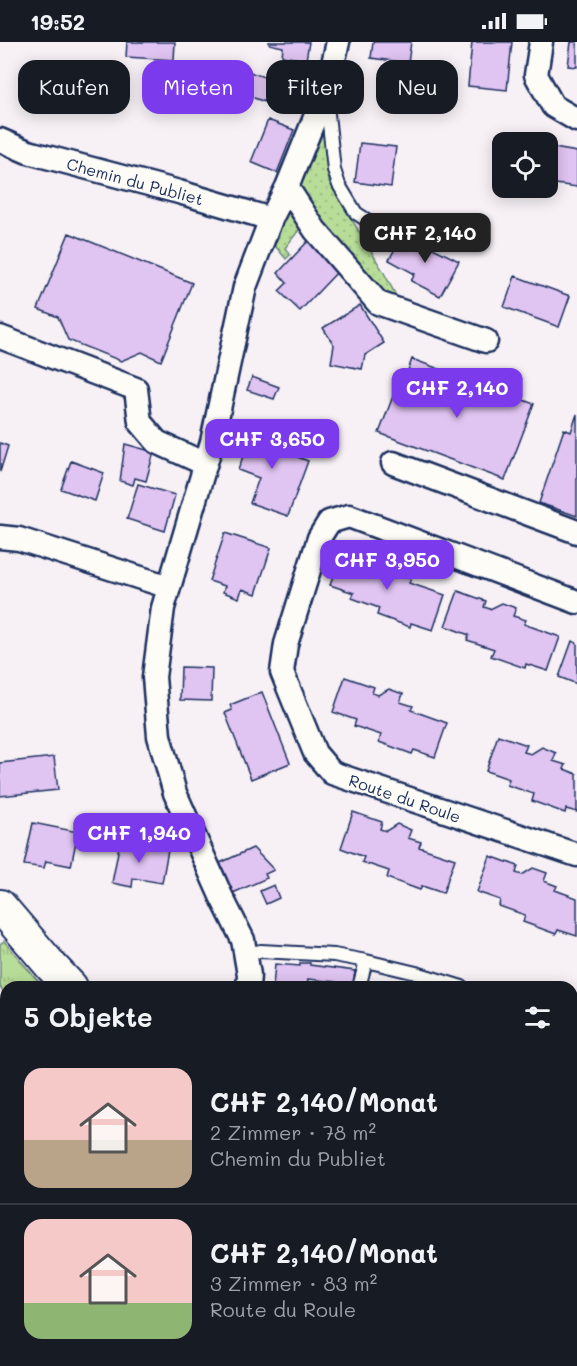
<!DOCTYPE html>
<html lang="de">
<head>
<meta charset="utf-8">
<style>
	body { margin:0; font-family:Mali,sans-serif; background:#20242c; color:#f1f3f6; height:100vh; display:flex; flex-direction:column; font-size:22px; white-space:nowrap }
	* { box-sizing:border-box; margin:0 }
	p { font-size:20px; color:#9ea1a6 }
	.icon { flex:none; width:33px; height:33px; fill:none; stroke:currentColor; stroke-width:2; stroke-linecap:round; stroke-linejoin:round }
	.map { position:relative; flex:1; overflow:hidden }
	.sheet { position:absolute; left:0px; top:939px; width:578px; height:386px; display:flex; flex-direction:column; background:#171b24; border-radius:18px 18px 0 0; box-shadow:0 3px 15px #0003 }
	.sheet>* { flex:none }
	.top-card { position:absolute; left:18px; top:18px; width:542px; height:54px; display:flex; gap:12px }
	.fabs { position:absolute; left:492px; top:90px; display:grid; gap:12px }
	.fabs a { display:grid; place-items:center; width:66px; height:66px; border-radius:12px; background:#171b24; box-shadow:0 3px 15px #0003; font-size:30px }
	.price { position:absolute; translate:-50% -51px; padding:0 14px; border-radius:12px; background:#7c3aed; color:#fff; font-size:20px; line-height:39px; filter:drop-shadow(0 2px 3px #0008) }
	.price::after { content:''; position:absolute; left:50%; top:36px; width:18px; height:14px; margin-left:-9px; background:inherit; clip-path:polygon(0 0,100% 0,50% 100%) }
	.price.on { background:#222; color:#fff }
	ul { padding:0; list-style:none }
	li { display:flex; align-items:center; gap:18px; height:150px; padding:0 24px }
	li+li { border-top:2px solid #363941 }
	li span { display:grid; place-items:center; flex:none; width:168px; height:120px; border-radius:18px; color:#555 }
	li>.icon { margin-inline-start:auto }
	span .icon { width:72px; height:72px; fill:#fffc; stroke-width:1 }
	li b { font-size:26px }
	h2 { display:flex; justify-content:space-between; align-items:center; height:72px; padding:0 24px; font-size:26px }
	.chip { padding:0 21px; border-radius:18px; background:#171b24; box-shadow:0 3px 15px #0003; font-size:21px; line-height:54px }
	.chip.on { background:#7c3aed; color:#fff }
	.status { display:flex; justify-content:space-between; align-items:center; height:42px; padding:0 30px; background:#171b24; direction:ltr }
	.status svg { height:16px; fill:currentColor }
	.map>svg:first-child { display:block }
	.grass { fill:url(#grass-dots); stroke:#6a867b; stroke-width:1.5 }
	.park { fill:url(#park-tufts); stroke:#6a867b; stroke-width:1.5 }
	.building { fill:#e0c4f2; stroke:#1b2f5e; stroke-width:1.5 }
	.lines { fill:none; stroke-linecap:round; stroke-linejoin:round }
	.lane-casing { stroke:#1b2f5e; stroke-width:16 }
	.street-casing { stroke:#1b2f5e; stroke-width:27 }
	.secondary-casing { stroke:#1b2f5e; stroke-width:36 }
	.lane { stroke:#fdfcf7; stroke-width:12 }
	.street { stroke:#fdfcf7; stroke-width:22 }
	.secondary { stroke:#fdfcf7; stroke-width:32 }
	.labels { text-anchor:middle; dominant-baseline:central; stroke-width:4.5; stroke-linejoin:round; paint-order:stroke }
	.street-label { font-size:16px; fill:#1b2f5e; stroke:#fdfcf7 }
</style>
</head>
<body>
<div class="status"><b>19:52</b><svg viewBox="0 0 49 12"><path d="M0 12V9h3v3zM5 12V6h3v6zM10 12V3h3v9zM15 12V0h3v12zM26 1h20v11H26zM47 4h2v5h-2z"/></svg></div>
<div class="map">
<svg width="577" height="1324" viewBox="0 0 577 1324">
	<defs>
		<pattern id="grass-dots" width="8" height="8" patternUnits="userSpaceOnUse" patternTransform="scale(1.5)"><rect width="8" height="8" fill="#b8dd98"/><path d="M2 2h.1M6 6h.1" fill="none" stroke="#9ebe85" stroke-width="1.8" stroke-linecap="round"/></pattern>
		<pattern id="park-tufts" width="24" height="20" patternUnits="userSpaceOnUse" patternTransform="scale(1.5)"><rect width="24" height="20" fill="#b8dd98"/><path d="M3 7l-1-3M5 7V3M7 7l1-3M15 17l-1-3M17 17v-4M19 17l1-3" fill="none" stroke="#9ebe85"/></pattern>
	</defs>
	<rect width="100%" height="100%" fill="#f7f1f6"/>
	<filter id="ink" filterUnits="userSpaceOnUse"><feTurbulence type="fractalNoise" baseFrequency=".0167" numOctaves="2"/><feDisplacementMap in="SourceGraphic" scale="12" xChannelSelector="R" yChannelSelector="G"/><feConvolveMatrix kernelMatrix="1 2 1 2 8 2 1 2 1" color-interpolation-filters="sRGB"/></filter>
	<g filter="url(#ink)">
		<path class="grass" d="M324,77L329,140L383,229L401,263L381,253L357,227L298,148V137Z
			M285,163L302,180L299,188L285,206L290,213L286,217L271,199Z"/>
		<path class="park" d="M4,899L43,945H6V955L0,945V902Z"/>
		<path class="building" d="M127,0H175L174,18L126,15Z
			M269,0H309L306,18L282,14L283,5L269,2Z
			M373,0H411L408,21L371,16Z
			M472,0H512L507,48L468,44Z
			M571,0H577V25L568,24Z
			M217,23L231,28L233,24L281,41L273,63L211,40Z
			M268,78L294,88L277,131L251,120Z
			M360,101L396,105L391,145L355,140Z
			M548,105L577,110V145L548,141Z
			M69,191L192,241L161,319L142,310L121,319L68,298L58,275L38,267Z
			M402,194L417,202L419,199L459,219L440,254L411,239L415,232L389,218Z
			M309,198L340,227L300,269L279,249L287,241L278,231Z
			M515,234L570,254L559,285L504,265Z
			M360,263L384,301L365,313L362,327L331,321L334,303L323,286Z
			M412,317L534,362L505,438L379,391L395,349L400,351Z
			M252,335L279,345L274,357L247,348Z
			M577,372V474L539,461L564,387L571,390Z
			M259,378L282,387L274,406L308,419L288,474L250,461L259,436L238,428L250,396L252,397Z
			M0,401L8,404L0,430Z
			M125,402L154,410L146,439L135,436L133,443L120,439Z
			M71,419L104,431L95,459L61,447Z
			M138,442L175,453L165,489L127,477Z
			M225,491L271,506L256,552L242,547L239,556L223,550L225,544L209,539Z
			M343,507L372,517L369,524L375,526L387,519L401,525L398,533L411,537L409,541L445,553L433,588L411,581L410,585L377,573L379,566L352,556L354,551L330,543Z
			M458,549L486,559L484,565L490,567L502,561L516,566L513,574L526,578L524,582L560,595L548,629L526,622L525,626L491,614L494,607L467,598L469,593L445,584Z
			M572,599L577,601V642L559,635Z
			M181,625L212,626L211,659L180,658Z
			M345,635L374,645L372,651L378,653L389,647L403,652L400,660L413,664L411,668L447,681L435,715L414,708L412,712L379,700L381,693L354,684L356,678L333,670Z
			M262,650L290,721L251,737L225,671L232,668L230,663Z
			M498,693L527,703L524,710L531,712L542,705L556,711L553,719L566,723L564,727L577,732V770L566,767L565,771L532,759L534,752L507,743L509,737L486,729Z
			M54,715L58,748L0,754V721Z
			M353,770L382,780L380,787L386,789L397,782L411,788L408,796L421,800L419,805L455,817L443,851L422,844L420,848L387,836L389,829L362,820L364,815L341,806Z
			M33,781L78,790L71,824L46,819L44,826L24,823Z
			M120,799L168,808L162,841L133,836L132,845L112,841Z
			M253,806L274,828L265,832L267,836L233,851L220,821Z
			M490,814L518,824L516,831L522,833L533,826L547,831L544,839L557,844L555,848L577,856V894L558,888L556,892L523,880L525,873L499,864L500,858L477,850Z
			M274,843L279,856L266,862L260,849Z
			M300,921H310V923L355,929L353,945H335L336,940L308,937L307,945H273L275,922L300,924Z
			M577,1238V1324H545L546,1318H572V1262Z
			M0,1274L6,1277V1318H31V1324H0Z
			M151,1318H387L386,1324H150Z"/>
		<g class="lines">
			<defs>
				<path id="lane" d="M320,63L328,72L334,128L339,143L356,171L390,193
					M245,912L261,909L334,913L366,919L416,931L462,945
					M359,945L366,919
					M572,993L577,996
					M572,1044L577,1045
					M0,1115L6,1118
					M0,1131L6,1138"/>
				<path id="street" d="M541,0L536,33L553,64L577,78
					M0,98L28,110L179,150L271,177
					M287,145L315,188L378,261L486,299
					M0,295L136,347L140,380L157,400L205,422
					M393,421L577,490
					M0,495L19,497L169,545
					M577,560L349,474L329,480L319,496L286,602L282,630L315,711L332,731L577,813
					M248,945L249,933L243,898L221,854L175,751L159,694L154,635L163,566L212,400L245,245L271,177L287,145L320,63L329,39L338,0"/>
				<path id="secondary" d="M0,864L52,925L71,945
					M0,1025L6,1033
					M572,1114L577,1117
					M73,1324V1318"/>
			</defs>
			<use href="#lane" class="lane-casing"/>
			<use href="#street" class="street-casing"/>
			<use href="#secondary" class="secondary-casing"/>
			<use href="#lane" class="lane"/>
			<use href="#street" class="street"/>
			<use href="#secondary" class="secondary"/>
		</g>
	</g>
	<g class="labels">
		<g class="street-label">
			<text transform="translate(135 139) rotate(15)">Chemin du Publiet</text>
			<text transform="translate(405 756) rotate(19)">Route du Roule</text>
		</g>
	</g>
</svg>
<div class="fabs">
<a><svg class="icon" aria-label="locate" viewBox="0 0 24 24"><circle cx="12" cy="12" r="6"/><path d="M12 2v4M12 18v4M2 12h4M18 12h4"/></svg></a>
</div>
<b class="price on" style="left:425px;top:222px">CHF 2,140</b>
<b class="price" style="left:457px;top:377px">CHF 2,140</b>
<b class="price" style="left:272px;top:428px">CHF 3,650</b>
<b class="price" style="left:387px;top:549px">CHF 3,950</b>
<b class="price" style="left:139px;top:822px">CHF 1,940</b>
<div class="top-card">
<a class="chip">Kaufen</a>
<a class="chip on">Mieten</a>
<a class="chip">Filter</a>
<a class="chip">Neu</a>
</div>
<section class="sheet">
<h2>5 Objekte<svg class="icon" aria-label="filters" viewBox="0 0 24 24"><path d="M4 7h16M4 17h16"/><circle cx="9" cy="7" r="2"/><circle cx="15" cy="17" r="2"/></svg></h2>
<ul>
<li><span style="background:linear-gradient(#f6c9c9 60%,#b9a48a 0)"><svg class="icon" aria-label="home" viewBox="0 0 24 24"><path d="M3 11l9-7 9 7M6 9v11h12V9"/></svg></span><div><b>CHF 2,140/Monat</b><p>2 Zimmer · 78 m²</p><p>Chemin du Publiet</p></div></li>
<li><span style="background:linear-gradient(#f6c9c9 70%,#8fb573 0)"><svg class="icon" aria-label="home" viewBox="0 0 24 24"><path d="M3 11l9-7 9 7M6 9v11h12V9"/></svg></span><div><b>CHF 2,140/Monat</b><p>3 Zimmer · 83 m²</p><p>Route du Roule</p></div></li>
</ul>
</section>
</div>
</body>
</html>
